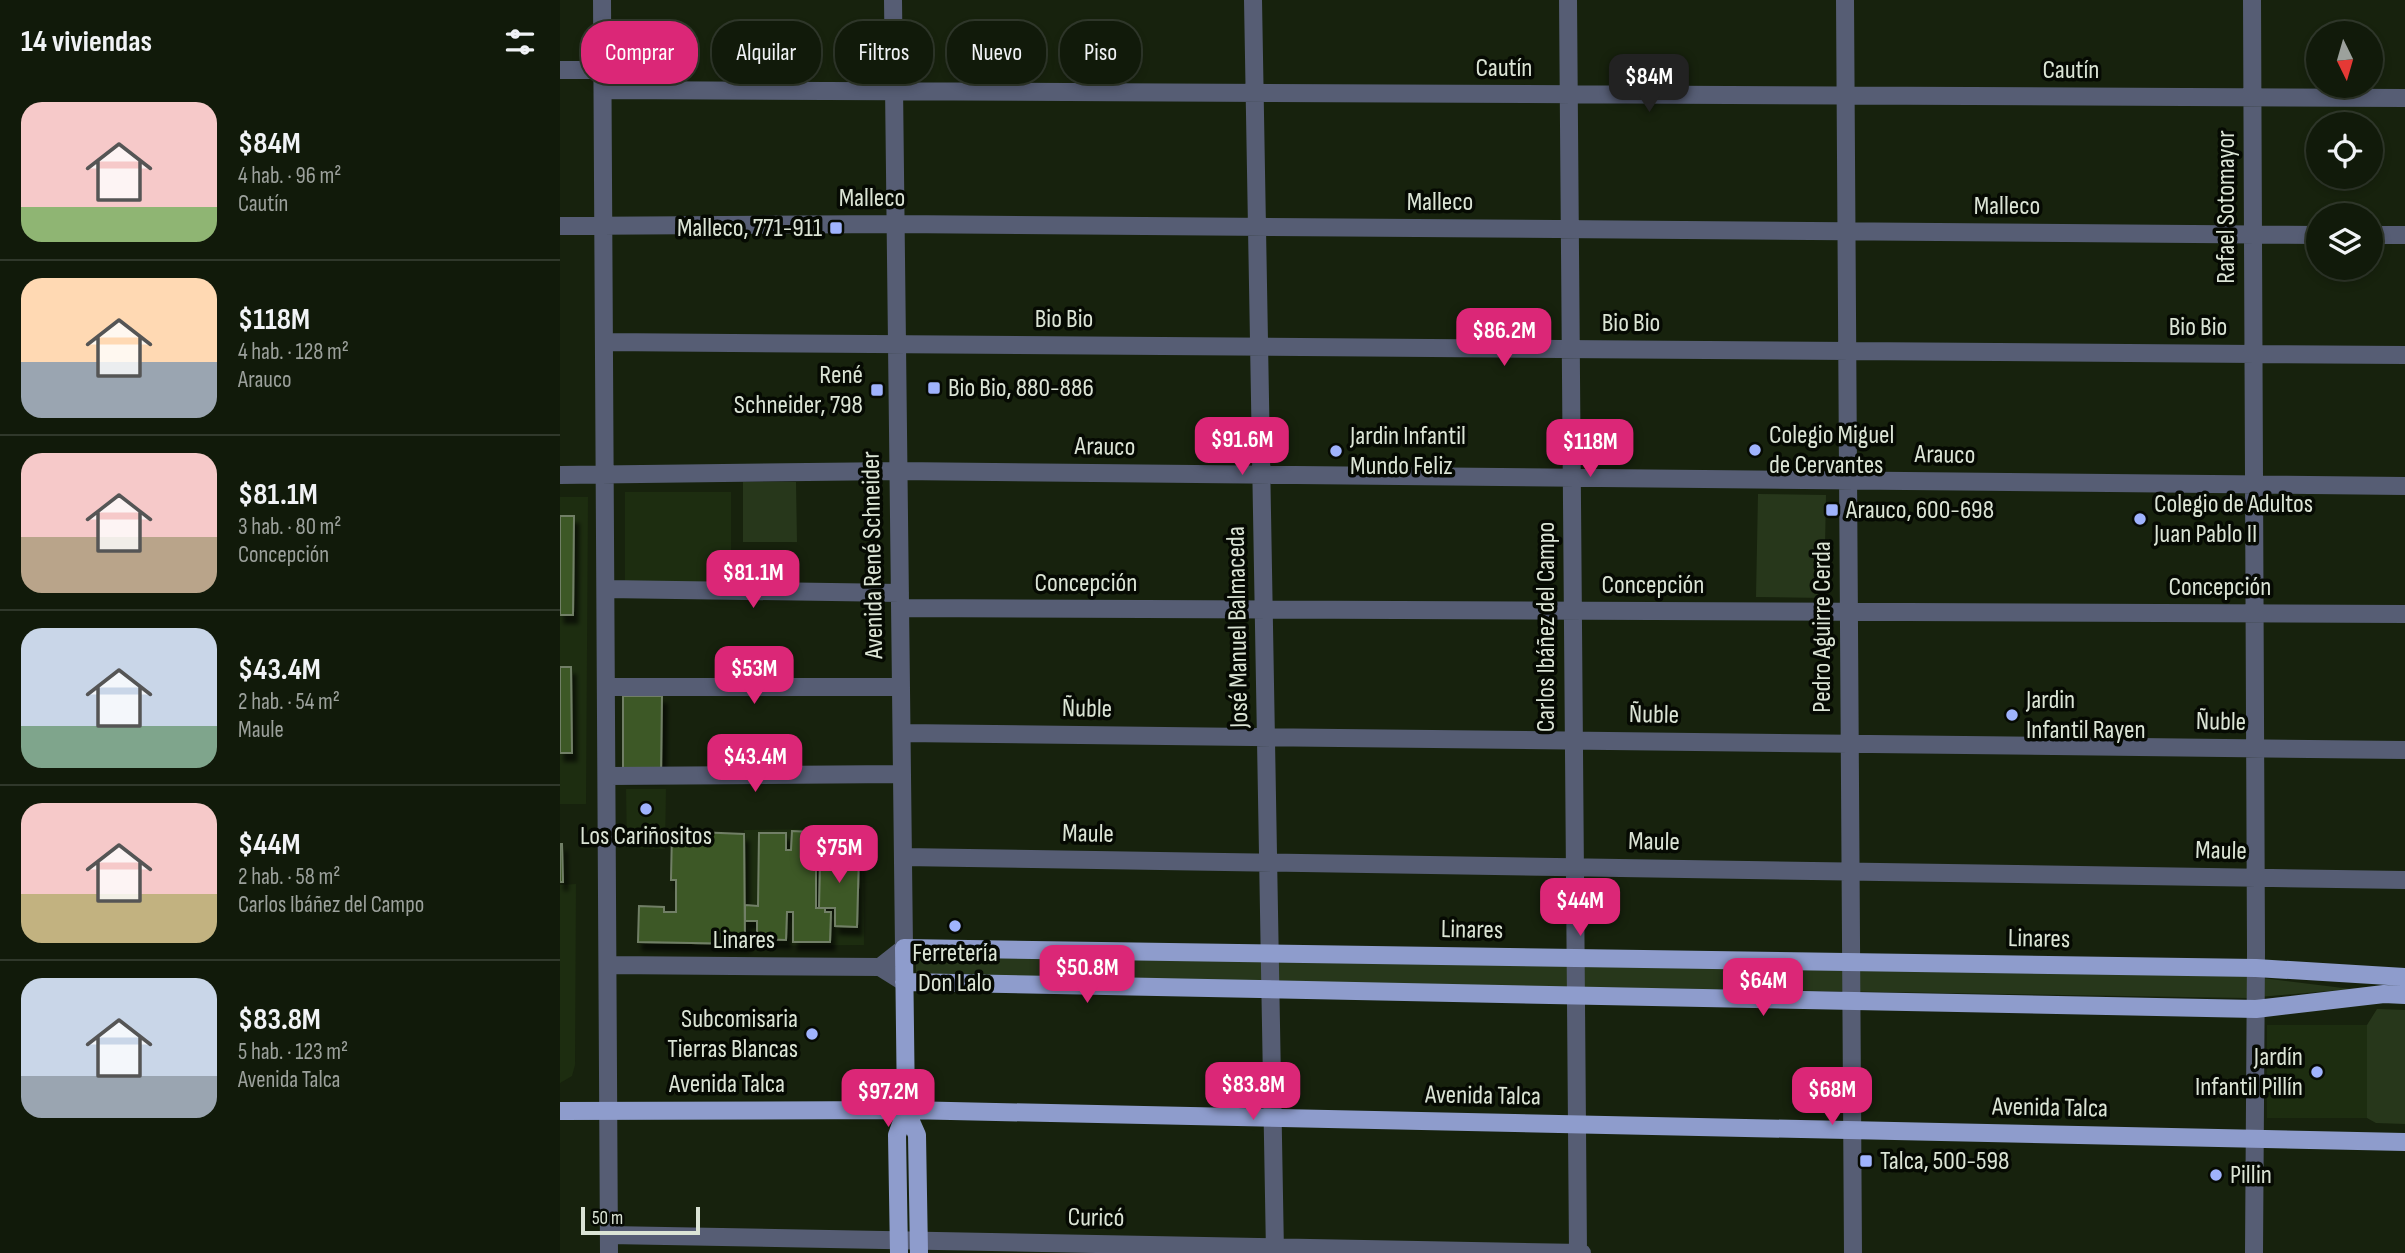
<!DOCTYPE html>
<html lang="es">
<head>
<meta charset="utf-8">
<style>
	body { margin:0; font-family:"Sofia Sans Condensed",sans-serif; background:#1e2718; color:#f1f3f6; height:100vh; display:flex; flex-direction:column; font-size:26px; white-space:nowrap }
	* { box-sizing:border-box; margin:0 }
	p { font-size:23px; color:#9ca19c }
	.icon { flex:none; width:38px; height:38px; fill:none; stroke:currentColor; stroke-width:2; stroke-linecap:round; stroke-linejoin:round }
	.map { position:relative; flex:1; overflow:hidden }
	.sheet { display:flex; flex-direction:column; background:#111a0a; width:560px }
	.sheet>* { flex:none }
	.top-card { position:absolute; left:21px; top:21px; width:665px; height:63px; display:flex; gap:14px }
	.needle { width:46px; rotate:175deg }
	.tools { position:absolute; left:1746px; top:21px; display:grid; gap:14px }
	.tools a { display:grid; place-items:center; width:77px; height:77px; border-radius:50%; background:#111a0a; box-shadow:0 4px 10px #0003,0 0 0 2px #30382b; font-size:35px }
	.scale { position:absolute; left:21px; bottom:18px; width:119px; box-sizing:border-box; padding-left:7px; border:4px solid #dbe4d5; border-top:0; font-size:19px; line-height:24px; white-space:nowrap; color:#dbe4d5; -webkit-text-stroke:5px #060a03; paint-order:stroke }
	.price { position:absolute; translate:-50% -60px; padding:0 16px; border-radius:14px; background:#db2777; color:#fff; font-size:23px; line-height:46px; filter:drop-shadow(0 2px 4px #0008) }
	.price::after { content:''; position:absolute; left:50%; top:42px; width:21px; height:16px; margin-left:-10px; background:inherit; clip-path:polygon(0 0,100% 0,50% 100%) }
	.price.current { background:#222; color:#fff }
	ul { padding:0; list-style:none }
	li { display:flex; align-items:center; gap:21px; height:175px; padding:0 21px }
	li+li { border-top:2px solid #30382b }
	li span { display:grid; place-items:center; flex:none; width:196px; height:140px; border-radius:21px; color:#555 }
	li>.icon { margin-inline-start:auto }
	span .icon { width:84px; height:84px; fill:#fffc; stroke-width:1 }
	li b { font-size:30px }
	h2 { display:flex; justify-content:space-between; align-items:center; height:84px; padding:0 21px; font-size:30px }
	.pill { padding:0 24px; border-radius:28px; background:#111a0a; box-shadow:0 4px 10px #0003,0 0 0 2px #30382b; font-size:24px; line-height:63px }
	.pill.current { background:#db2777; color:#fff }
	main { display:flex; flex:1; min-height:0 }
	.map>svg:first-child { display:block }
	.built { fill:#1d2d10 }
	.green { fill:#27371b }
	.building { fill:#3d5925; stroke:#717f66; stroke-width:2; filter:url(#shadow) }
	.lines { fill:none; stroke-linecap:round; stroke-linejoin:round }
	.minor { stroke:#565d74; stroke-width:18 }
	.major { stroke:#8e9ccc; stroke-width:18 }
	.poi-dot { fill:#9fb3fd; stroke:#060a03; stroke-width:2.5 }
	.labels { text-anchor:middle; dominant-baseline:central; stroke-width:7; stroke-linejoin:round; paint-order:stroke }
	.street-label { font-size:26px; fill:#dbe4d5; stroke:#060a03 }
	.poi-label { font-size:26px; fill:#dbe4d5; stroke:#060a03; text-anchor:start }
</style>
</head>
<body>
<main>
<section class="sheet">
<h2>14 viviendas<svg class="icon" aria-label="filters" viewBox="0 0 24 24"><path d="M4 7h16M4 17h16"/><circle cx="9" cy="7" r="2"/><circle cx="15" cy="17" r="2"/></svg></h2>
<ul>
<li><span style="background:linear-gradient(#f6c9c9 75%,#8fb573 0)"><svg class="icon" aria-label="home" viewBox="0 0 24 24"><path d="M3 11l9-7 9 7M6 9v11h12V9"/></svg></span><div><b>$84M</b><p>4 hab. · 96 m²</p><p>Cautín</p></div></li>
<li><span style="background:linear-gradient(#ffd9b3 60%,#9aa5b1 0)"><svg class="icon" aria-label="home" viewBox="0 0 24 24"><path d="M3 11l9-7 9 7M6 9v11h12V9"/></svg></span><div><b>$118M</b><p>4 hab. · 128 m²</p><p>Arauco</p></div></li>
<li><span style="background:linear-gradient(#f6c9c9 60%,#b9a48a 0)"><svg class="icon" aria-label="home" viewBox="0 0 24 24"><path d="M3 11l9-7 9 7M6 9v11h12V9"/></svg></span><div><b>$81.1M</b><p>3 hab. · 80 m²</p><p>Concepción</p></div></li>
<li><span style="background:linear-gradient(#c9d6e8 70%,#7fa58c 0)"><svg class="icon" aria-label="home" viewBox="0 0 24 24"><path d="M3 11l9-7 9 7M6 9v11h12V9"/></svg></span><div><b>$43.4M</b><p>2 hab. · 54 m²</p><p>Maule</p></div></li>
<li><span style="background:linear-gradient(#f6c9c9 65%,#c2b280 0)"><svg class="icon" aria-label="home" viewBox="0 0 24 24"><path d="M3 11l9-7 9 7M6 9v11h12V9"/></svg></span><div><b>$44M</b><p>2 hab. · 58 m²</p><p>Carlos Ibáñez del Campo</p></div></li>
<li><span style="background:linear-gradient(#c9d6e8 70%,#9aa5b1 0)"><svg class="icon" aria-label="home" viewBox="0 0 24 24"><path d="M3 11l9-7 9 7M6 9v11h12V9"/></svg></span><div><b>$83.8M</b><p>5 hab. · 123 m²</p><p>Avenida Talca</p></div></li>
</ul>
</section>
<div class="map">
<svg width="1845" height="1253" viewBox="0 0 1845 1253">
	<defs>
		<filter id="shadow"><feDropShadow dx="4.5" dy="8" stdDeviation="2" flood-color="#0009"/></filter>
	</defs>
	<rect width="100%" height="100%" fill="#17220d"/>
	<path class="built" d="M65,492H171V582L65,583Z
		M0,497H28L26,804H0Z
		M66,789H106L105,849L67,848Z
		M303,829L304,945L185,946L184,830Z
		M16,884L15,1065L12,1076L0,1083V885Z
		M1707,1025H1807V1118H1707Z"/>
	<path class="green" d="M183,482H236L237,542H183Z
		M1198,494L1266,495L1264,598L1196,597Z
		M356,956L1687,976L1791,989L1687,998L356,976Z
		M1817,1009L1845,1010V1124L1816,1123L1807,1118V1025Z"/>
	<path class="building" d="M0,516H14L13,615H0Z
		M0,667H11L12,753H0Z
		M63,696H102L101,774H63Z
		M112,831L184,834L185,944L78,942L79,906L104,907V912H116V880H111Z
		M232,831L250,832L249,866H256V908H265V912H271L270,942H233V912H227L226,940L197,939V921H185V905L198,906L199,833H226V850H231Z
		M0,844H2L3,882H0Z
		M250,852L299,853L297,927L275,926V908H259L260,866H249Z"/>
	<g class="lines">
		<path class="minor" d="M42,0L49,1253
			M693,0L715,1253
			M1008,0L1018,1253
			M1285,0L1293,1253
			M1692,0L1696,952L1694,1253
			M0,70H43
			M43,90L1845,98
			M0,226L336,224L1759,235
			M1811,235H1845
			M44,342L1845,355
			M0,475L338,471L1845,486
			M46,589L340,593
			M340,608L1845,614
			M46,687H341
			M342,733L1845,750
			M47,776L342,774
			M343,857L1845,880
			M48,965L320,967L344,982
			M320,967L344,948L333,0
			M49,1235L1022,1253"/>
		<path class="major" d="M344,982L1696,1009L1824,994L1845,995
			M0,1111L346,1110L1845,1142
			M339,1253L337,1135L346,1110
			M359,1253L357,1135L346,1110L344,948L1696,968L1845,977"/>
	</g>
	<g class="poi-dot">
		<rect x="269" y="221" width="14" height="14" rx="3.5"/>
		<rect x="367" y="381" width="14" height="14" rx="3.5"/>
		<rect x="310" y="383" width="14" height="14" rx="3.5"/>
		<circle cx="1195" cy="450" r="7"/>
		<circle cx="776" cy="451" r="7"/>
		<rect x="1265" y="503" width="14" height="14" rx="3.5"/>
		<circle cx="1580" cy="519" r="7"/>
		<circle cx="1452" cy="715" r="7"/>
		<circle cx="86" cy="809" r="7"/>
		<circle cx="395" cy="926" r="7"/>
		<circle cx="252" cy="1034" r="7"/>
		<circle cx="1757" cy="1072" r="7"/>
		<rect x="1299" y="1154" width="14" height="14" rx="3.5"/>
		<circle cx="1656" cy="1175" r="7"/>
	</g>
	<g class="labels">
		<g class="street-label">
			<text x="944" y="68">Cautín</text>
			<text x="1511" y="70">Cautín</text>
			<text x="312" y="198">Malleco</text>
			<text x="880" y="202">Malleco</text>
			<text x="1447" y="206">Malleco</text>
			<text transform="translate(1666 207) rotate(-90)">Rafael Sotomayor</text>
			<text x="504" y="319">Bio Bio</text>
			<text x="1071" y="323">Bio Bio</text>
			<text x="1638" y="327">Bio Bio</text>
			<text transform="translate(545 447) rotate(1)">Arauco</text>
			<text transform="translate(1385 455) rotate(1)">Arauco</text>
			<text transform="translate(313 555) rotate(-91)">Avenida René Schneider</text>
			<text x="526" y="583">Concepción</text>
			<text x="1093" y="585">Concepción</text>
			<text x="1660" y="587">Concepción</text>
			<text transform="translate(678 627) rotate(-91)">José Manuel Balmaceda</text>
			<text transform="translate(986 627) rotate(-90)">Carlos Ibáñez del Campo</text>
			<text transform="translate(1262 627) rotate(-90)">Pedro Aguirre Cerda</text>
			<text transform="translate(527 709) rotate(1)">Ñuble</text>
			<text transform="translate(1094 715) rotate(1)">Ñuble</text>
			<text transform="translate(1661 722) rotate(1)">Ñuble</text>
			<text transform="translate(528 834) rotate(1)">Maule</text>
			<text transform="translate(1094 842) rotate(1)">Maule</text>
			<text transform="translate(1661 851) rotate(1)">Maule</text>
			<text transform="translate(912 930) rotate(1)">Linares</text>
			<text transform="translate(1479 939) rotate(1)">Linares</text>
			<text x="184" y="940">Linares</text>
			<text x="167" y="1084">Avenida Talca</text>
			<text transform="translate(923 1096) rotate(1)">Avenida Talca</text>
			<text transform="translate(1490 1108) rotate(1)">Avenida Talca</text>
			<text transform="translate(536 1218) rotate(1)">Curicó</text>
		</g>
		<g class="poi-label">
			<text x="262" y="228" text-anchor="end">Malleco, 771-911</text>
			<text x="303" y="375" text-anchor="end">René<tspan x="303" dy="30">Schneider, 798</tspan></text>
			<text x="388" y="388">Bio Bio, 880-886</text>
			<text x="1209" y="435">Colegio Miguel<tspan x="1209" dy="30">de Cervantes</tspan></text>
			<text x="790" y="436">Jardin Infantil<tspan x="790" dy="30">Mundo Feliz</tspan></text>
			<text x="1594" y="504">Colegio de Adultos<tspan x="1594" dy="30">Juan Pablo II</tspan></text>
			<text x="1286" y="510">Arauco, 600-698</text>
			<text x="1466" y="700">Jardin<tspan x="1466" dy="30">Infantil Rayen</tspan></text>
			<text x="86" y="836" text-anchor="middle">Los Cariñositos</text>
			<text x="395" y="953" text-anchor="middle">Ferretería<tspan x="395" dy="30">Don Lalo</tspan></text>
			<text x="238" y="1019" text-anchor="end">Subcomisaria<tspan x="238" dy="30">Tierras Blancas</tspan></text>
			<text x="1743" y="1057" text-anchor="end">Jardín<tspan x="1743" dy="30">Infantil Pillín</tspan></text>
			<text x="1320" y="1161">Talca, 500-598</text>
			<text x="1670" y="1175">Pillin</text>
		</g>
	</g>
</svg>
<div class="tools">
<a><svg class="needle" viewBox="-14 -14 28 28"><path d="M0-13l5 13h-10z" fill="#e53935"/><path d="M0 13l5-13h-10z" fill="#9ca19c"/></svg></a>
<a><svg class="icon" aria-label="locate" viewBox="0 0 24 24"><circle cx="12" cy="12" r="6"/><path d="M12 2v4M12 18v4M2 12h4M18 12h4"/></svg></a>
<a><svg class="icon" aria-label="layers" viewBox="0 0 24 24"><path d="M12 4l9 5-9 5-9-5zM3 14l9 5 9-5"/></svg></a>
</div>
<div class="scale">50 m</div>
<b class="price current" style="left:1089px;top:114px">$84M</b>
<b class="price" style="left:944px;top:368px">$86.2M</b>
<b class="price" style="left:682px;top:477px">$91.6M</b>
<b class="price" style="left:1030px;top:479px">$118M</b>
<b class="price" style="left:193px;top:610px">$81.1M</b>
<b class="price" style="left:194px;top:706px">$53M</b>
<b class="price" style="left:195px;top:794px">$43.4M</b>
<b class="price" style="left:279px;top:885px">$75M</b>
<b class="price" style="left:1020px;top:938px">$44M</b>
<b class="price" style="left:527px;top:1005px">$50.8M</b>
<b class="price" style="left:1203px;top:1018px">$64M</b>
<b class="price" style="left:693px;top:1122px">$83.8M</b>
<b class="price" style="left:1272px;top:1127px">$68M</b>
<b class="price" style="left:328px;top:1129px">$97.2M</b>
<div class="top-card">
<a class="pill current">Comprar</a>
<a class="pill">Alquilar</a>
<a class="pill">Filtros</a>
<a class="pill">Nuevo</a>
<a class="pill">Piso</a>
</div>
</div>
</main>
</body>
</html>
